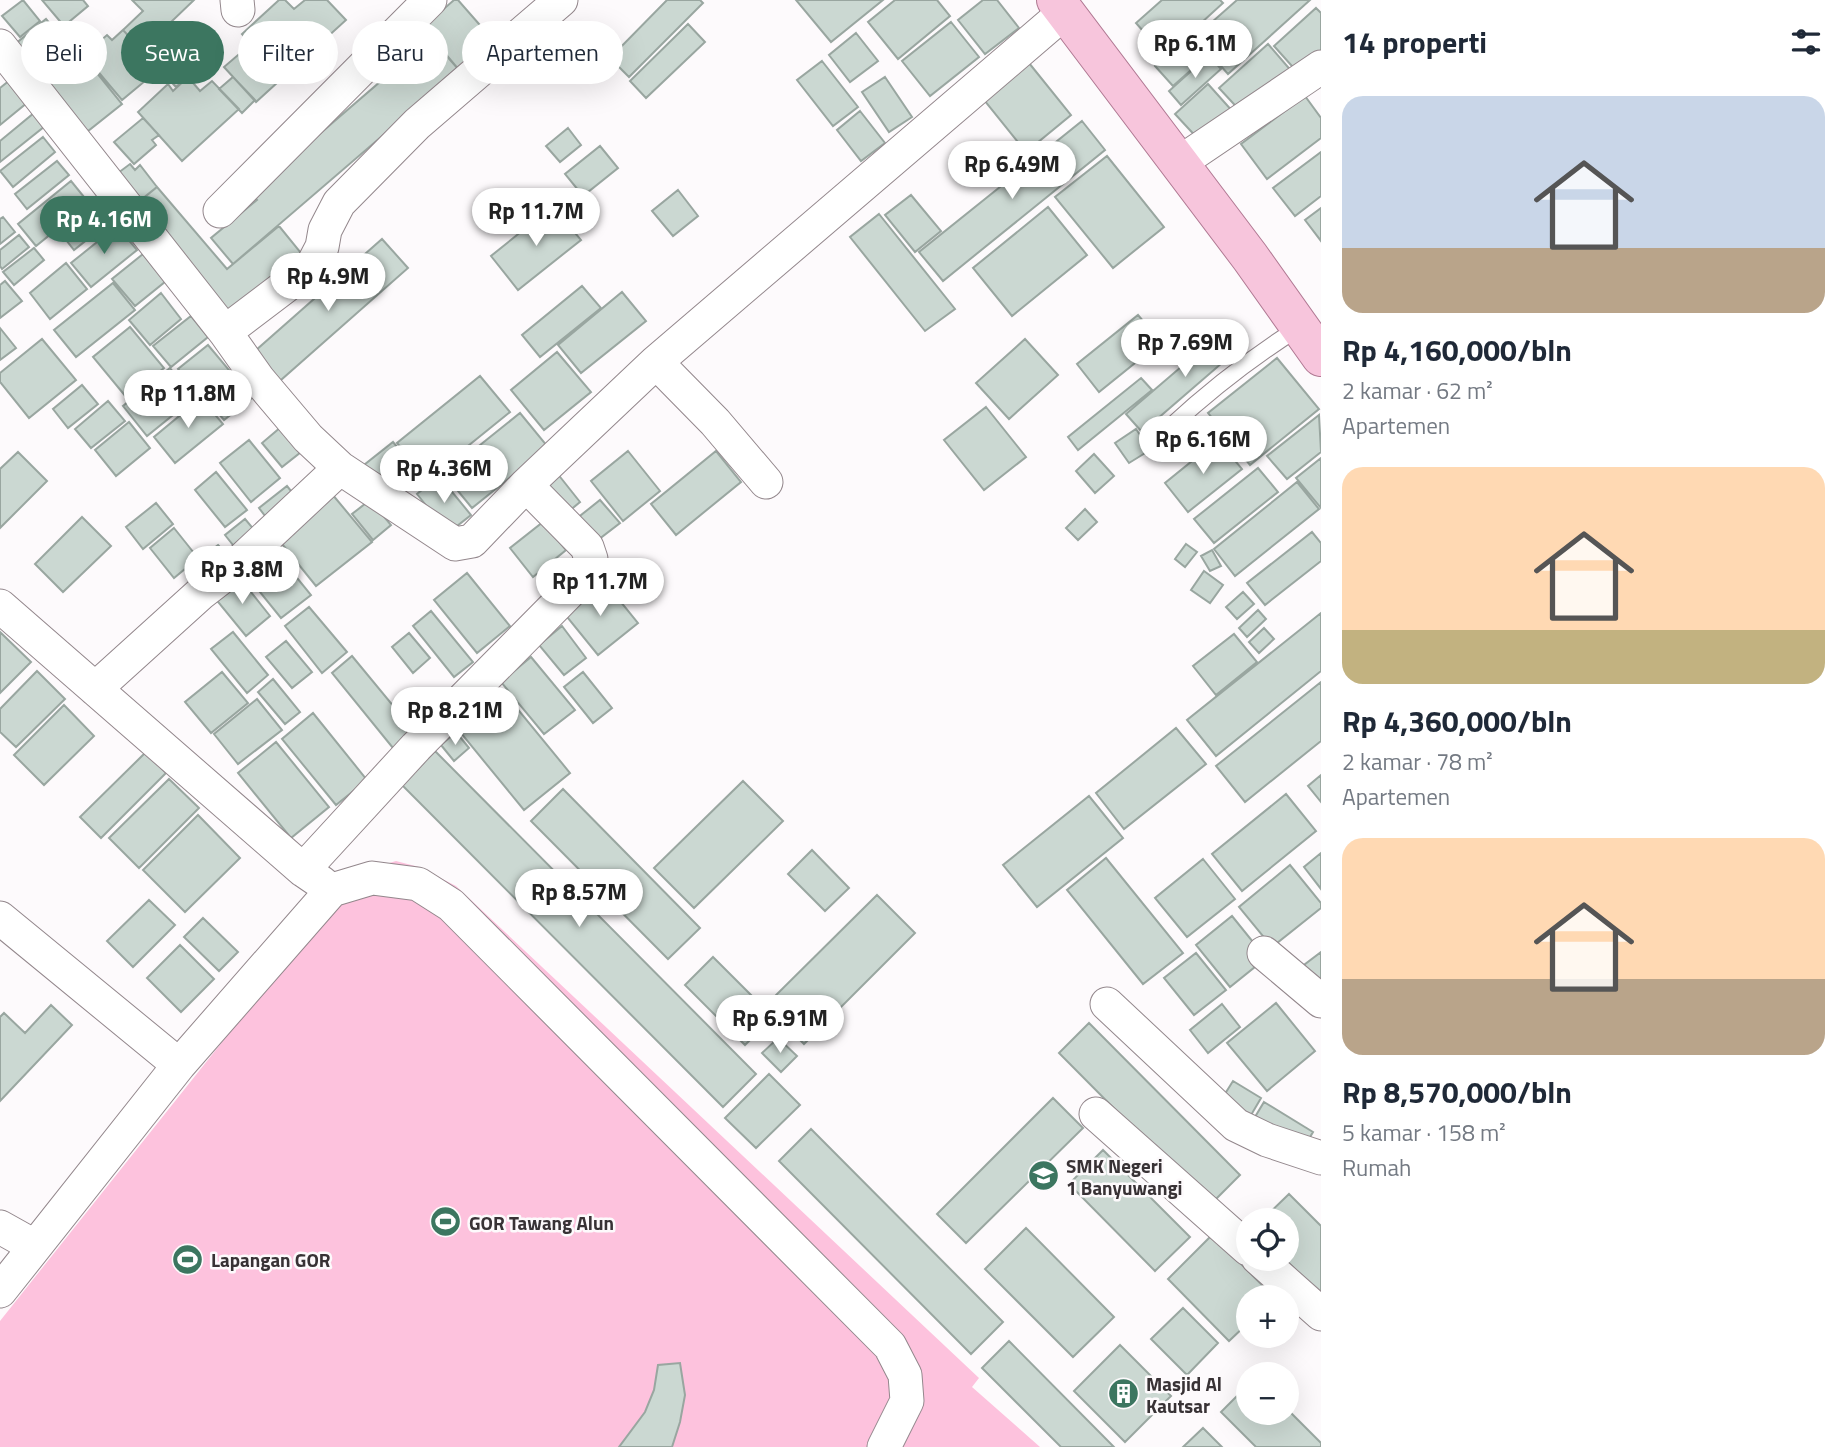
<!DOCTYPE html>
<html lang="id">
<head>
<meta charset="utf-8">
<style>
	body { margin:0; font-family:"Titillium Web",sans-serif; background:#f2f2f3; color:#1f2937; height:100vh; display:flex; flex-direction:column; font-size:26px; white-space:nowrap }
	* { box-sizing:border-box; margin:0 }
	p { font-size:23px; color:#747a83 }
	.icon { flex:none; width:38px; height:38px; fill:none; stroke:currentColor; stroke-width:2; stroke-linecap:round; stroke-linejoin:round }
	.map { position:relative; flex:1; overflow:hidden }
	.drawer { display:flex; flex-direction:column; background:#fff; width:525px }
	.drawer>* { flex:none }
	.hud { position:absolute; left:21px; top:21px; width:665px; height:63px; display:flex; gap:14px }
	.tools { position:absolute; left:1236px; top:1208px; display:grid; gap:14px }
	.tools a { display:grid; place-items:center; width:63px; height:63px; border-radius:50%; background:#fff; box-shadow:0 7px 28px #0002; font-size:35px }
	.price { position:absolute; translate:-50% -60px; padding:0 16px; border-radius:24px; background:#fff; color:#222; font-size:23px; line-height:46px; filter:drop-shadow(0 2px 4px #0008) }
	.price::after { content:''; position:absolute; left:50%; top:42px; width:21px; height:16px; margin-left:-10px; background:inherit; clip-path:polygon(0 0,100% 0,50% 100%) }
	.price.active { background:#3c7660; color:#fff }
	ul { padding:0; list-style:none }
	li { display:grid; align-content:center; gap:14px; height:371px; padding:0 21px }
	li span { display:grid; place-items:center; height:217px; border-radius:21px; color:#555 }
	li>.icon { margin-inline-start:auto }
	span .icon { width:126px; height:126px; fill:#fffc; stroke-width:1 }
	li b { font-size:30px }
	h2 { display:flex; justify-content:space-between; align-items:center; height:84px; padding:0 21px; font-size:30px }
	.tag { padding:0 24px; border-radius:32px; background:#fff; box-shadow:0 7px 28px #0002; font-size:24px; line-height:63px }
	.tag.active { background:#3c7660; color:#fff }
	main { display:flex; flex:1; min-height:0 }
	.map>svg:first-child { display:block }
	.grass { fill:#fdc2dd }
	.building { fill:#cbd8d2; stroke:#99a6a0; stroke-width:2 }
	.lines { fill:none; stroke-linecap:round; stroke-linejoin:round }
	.lane-casing { stroke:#93878c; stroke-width:18 }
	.street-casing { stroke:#93878c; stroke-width:35 }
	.primary-casing { stroke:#b07993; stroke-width:40 }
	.lane { stroke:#fff; stroke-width:16 }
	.street { stroke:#fff; stroke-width:33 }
	.primary { stroke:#f7c5dc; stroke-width:38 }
	.labels { text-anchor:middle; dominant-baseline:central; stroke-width:5; stroke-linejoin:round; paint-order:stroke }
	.poi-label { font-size:19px; font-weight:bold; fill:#383235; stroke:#fdfafc; text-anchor:start }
</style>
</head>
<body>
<main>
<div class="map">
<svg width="1321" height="1447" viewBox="0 0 1321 1447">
	<rect width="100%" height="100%" fill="#fdfafc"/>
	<path class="grass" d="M396,861L419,867L456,886L979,1378L972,1387L1040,1447H0V1321L336,899L376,867Z"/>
	<path class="building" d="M23,0L40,21L20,37L2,16Z
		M42,0H83L88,6L64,26Z
		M132,0H194L171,22L184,36L154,63L123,30L143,11Z
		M279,0H285L294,9L305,0H327L346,20L256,102L224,67L251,44L242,34Z
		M454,0H458L493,40L459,70L423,27Z
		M667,0H700L703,3L629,77L610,58Z
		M796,0H883L831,42Z
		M895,0H937L950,16L898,59L868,22Z
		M983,0H997L1019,28L985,54L958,20Z
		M1162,0H1220L1223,3L1165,56L1136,23Z
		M1237,0H1310L1228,74L1195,37Z
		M1316,8L1321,13V55L1300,75L1274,46Z
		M46,19L67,44L34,70L14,45Z
		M951,22L979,57L930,96L902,61Z
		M688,24L705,42L646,98L630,81Z
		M123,30L148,57L134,69L145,81L122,100L84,55L107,35L112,40Z
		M187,33L213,61L191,81L188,77L176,87L154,63Z
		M856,33L878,61L850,82L829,55Z
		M1190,35L1208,55L1173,86L1155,66Z
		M431,38L459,70L233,264L211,238L257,200L251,193Z
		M1268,44L1293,73L1245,116L1219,88Z
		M76,47L122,104L83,135L37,78Z
		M1209,55L1221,69L1181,105L1169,91Z
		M822,61L858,107L833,126L797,80Z
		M1029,63L1071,115L1026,152L984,100Z
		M188,77L200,91L212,81L239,109L182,161L138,112L168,84L173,91Z
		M233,77L255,100L242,113L219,89Z
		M885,77L912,117L889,132L862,92Z
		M10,80L28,102L0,125V88Z
		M1208,84L1234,113L1201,142L1175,114Z
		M1305,96L1321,118V138L1267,179L1241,144Z
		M860,111L885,143L861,161L837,130Z
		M34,113L45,126L0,162V141Z
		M143,118L159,135L152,140L156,145L134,164L114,142Z
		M1082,121L1105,150L943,281L919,252Z
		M568,128L581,145L560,162L546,146Z
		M43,137L55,152L13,187L0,171Z
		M600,146L618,168L583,196L565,174Z
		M1321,152V196L1295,216L1273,188Z
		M1107,156L1164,227L1113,268L1055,197Z
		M57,161L69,175L27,209L15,194Z
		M130,164L135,170L140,165L157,187L131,208L118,173Z
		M71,181L89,203L36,246L18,224Z
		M157,187L227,269L279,226L305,258L222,325L131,208Z
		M678,190L698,216L673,236L652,211Z
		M911,195L941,231L915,252L885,215Z
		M93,204L108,223L74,250L59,231Z
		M553,206L581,240L518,290L491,256Z
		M1048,207L1087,255L1012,316L973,268Z
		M1321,208V241L1305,220Z
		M879,214L955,309L925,331L850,237Z
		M3,217L15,232L0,244V219Z
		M117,226L137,250L91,287L71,263Z
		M19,235L29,247L2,269L0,266V250Z
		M382,239L408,268L273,387L247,358Z
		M34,248L44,260L14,285L3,272Z
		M143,254L166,281L135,306L112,279Z
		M66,263L87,289L50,319L30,293Z
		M5,281L22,301L0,318V285Z
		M113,283L135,310L76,357L54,330Z
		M582,286L601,308L540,357L522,335Z
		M622,292L646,321L581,373L558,345Z
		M161,293L181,319L150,345L129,320Z
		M1138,315L1161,342L1099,392L1077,364Z
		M191,316L208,337L171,367L153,346Z
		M1229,326L1244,344L1142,432L1126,414Z
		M130,327L164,368L127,398L93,357Z
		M0,328L16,348L0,360Z
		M42,339L76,380L29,418L0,382V373Z
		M1025,339L1058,375L1009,419L976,383Z
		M208,345L229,370L199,394L178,369Z
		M557,352L591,392L544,430L511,390Z
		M1277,358L1319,409L1250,465L1208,413Z
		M170,368L194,398L147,436L123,406Z
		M233,373L253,397L224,420L204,396Z
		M480,376L510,412L427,479L397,443Z
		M1141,378L1152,390L1078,450L1068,437Z
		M82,385L98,404L68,428L53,409Z
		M201,398L223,424L175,463L154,437Z
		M108,401L125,421L91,448L75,429Z
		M986,407L1026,457L984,490L944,440Z
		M520,413L548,447L472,508L444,474Z
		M1319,415L1321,452L1287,479L1267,456Z
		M129,422L150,448L116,476L95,450Z
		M281,427L301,452L282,467L262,443Z
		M1136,429L1150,450L1129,463L1115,443Z
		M249,440L280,478L251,502L220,463Z
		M1218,440L1242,469L1188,512L1165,483Z
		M393,442L415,469L386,493L364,465Z
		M628,451L660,491L623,521L591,481Z
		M716,451L741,482L676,535L651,504Z
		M18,452L47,481L0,528V469Z
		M1094,454L1114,476L1095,493L1076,471Z
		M1321,458V508L1296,478Z
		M1258,468L1278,492L1214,543L1194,519Z
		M216,472L247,510L225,527L195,490Z
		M557,473L580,502L562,517L538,488Z
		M439,476L471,515L448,533L417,494Z
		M1297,482L1319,509L1235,576L1214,549Z
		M287,486L300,502L272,525L259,508Z
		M332,494L372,542L316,586L278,539Z
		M370,500L391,525L373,540L352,514Z
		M600,500L620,523L590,546L571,523Z
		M156,503L173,524L143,549L126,527Z
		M1085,509L1097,522L1078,540L1066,528Z
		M82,517L111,546L63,592L35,564Z
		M245,519L261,538L241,555L225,535Z
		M543,522L566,550L533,577L510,548Z
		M174,528L198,558L174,578L150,548Z
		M1312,532L1321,543V561L1265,605L1247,583Z
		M1186,544L1197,552L1185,567L1175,559Z
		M218,545L229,557L216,568L206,554Z
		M1212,550L1221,566L1210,571L1201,556Z
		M276,552L311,595L281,618L247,576Z
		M1204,571L1223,585L1210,603L1191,590Z
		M467,573L510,626L477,653L434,600Z
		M239,577L270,616L246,636L214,597Z
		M603,580L638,623L598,655L563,612Z
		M1243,592L1254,604L1237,619L1226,607Z
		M309,607L347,652L322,673L285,626Z
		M1258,610L1266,619L1247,637L1239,628Z
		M431,611L473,662L454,677L413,626Z
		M1321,613V671L1216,756L1187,720Z
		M562,626L586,658L564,675L539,645Z
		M1264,628L1274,639L1259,653L1249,642Z
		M0,632L31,662L0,693Z
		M233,632L268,675L247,693L211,649Z
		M409,633L430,658L413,673L392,647Z
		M1234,634L1257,662L1216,695L1193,666Z
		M286,641L312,672L292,688L266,657Z
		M352,656L414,731L393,748L332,673Z
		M531,657L575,710L544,734L501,682Z
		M37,671L65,699L16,747L0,732V709Z
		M222,672L248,703L211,733L185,702Z
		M583,672L612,708L593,723L564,687Z
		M273,679L300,712L285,724L258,692Z
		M1321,682V741L1245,802L1216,766Z
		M502,690L570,773L524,810L456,727Z
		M257,699L282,730L238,764L214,734Z
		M64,705L94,736L44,785L14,755Z
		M313,713L367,780L336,805L282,739Z
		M1176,728L1206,764L1124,829L1096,793Z
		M456,732L469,748L454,761L441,745Z
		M276,742L329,807L291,838L238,773Z
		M435,751L756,1074L723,1107L402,785Z
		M146,752L166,773L101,838L80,817Z
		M1321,775V802L1308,786Z
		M169,779L199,808L139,868L109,838Z
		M743,781L783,821L694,908L654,868Z
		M563,789L700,928L668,959L531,821Z
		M1286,794L1316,831L1242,891L1212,854Z
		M1089,796L1123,838L1037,907L1003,865Z
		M198,815L240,858L185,912L143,870Z
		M812,850L849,888L825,911L788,874Z
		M1321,853V889L1304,867Z
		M1106,858L1183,953L1143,984L1067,890Z
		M1203,859L1235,899L1187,937L1155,898Z
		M1290,865L1321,903V908L1272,947L1239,907Z
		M877,895L915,933L804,1044L766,1005Z
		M149,900L175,925L133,967L107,941Z
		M1232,916L1266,958L1230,987L1196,945Z
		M203,918L238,952L219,971L184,937Z
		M180,945L214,979L181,1012L147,978Z
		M1321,952V994L1300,968Z
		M1196,953L1226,990L1194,1015L1164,978Z
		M713,957L773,1017L745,1045L685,985Z
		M1276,1003L1315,1051L1267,1091L1227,1043Z
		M1222,1004L1240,1027L1208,1053L1190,1030Z
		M51,1005L72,1025L0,1101V1017L4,1013L25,1033Z
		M1089,1023L1240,1175L1210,1205L1059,1053Z
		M778,1038L797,1056L781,1072L762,1053Z
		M769,1074L800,1105L756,1148L725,1118Z
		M1233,1081L1261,1098L1247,1122L1218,1105Z
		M1053,1098L1083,1128L966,1243L937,1214Z
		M1264,1102L1313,1132L1304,1147L1255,1117Z
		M811,1129L1003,1322L971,1354L779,1161Z
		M1103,1150L1190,1237L1155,1271L1069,1184Z
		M1289,1194L1321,1226V1295L1284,1258L1286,1220H1262Z
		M1026,1228L1114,1317L1073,1357L985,1269Z
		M1212,1235L1274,1297H1248V1323L1229,1341L1168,1279Z
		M1183,1308L1218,1343L1187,1375L1151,1339Z
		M1009,1341L1114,1447H1061L982,1368Z
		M1120,1345L1171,1396L1125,1442L1074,1391Z
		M680,1363L685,1395L680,1422L672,1447H619L645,1412L654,1390L658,1365Z
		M1248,1385V1412H1286V1408L1321,1443V1447H1256L1221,1412Z
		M1203,1428L1222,1447H1183Z"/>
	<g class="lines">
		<defs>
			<path id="lane" d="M1169,428C1210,390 1252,357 1300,327"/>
			<path id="street" d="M237,0L238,10
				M0,46L225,332L259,380L308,438L340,468L455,544L472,541L526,485L656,362L1065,12
				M1179,163L1321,67
				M220,211L430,0
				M225,332L312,266L322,247L325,230L339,203L417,124L561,0
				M656,362L715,422L766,482
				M0,606L303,870L322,883
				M95,689L200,594L231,570L340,468
				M303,870L416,747L586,575L591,559L587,547L526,485
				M0,918L179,1065
				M1264,953L1321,1001
				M1107,1004L1236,1125L1267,1140L1321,1158
				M1096,1114L1248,1249
				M0,1227L34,1246
				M1258,1258L1321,1314
				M0,1291L179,1065L332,890L372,878L418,884L451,905L890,1346L905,1375L907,1401L884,1447"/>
			<path id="primary" d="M1056,0L1250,257L1321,357"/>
		</defs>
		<use href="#lane" class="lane-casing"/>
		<use href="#street" class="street-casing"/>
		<use href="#primary" class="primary-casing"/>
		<use href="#lane" class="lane"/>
		<use href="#street" class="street"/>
		<use href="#primary" class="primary"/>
	</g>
	<defs>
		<symbol id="school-disc" viewBox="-11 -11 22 22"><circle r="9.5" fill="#3c7660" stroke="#fdfafc"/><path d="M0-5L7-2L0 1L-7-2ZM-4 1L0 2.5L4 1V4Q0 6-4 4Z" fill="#fff"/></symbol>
		<symbol id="stadium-disc" viewBox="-11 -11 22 22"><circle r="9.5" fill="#3c7660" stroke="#fdfafc"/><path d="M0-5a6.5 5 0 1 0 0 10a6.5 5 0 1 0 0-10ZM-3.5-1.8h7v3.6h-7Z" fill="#fff"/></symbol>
		<symbol id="building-disc" viewBox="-11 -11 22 22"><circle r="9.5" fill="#3c7660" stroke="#fdfafc"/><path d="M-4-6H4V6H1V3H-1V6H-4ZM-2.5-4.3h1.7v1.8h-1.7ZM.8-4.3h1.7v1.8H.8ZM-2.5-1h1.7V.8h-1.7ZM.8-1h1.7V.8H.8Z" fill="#fff"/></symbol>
	</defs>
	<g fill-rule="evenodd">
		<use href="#school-disc" x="1026" y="1158" width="35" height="35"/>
		<use href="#stadium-disc" x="428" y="1204" width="35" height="35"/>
		<use href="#stadium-disc" x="170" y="1242" width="35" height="35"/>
		<use href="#building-disc" x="1106" y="1376" width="35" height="35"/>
	</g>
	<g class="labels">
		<g class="poi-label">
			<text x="1066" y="1165">SMK Negeri<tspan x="1066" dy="22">1 Banyuwangi</tspan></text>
			<text x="469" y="1222">GOR Tawang Alun</text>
			<text x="211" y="1259">Lapangan GOR</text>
			<text x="1146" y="1383">Masjid Al<tspan x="1146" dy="22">Kautsar</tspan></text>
		</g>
	</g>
</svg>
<div class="tools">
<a><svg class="icon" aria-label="locate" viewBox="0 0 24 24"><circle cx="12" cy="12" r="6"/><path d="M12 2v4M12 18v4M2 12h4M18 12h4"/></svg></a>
<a>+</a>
<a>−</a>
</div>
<b class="price" style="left:1195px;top:80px">Rp 6.1M</b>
<b class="price" style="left:1012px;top:201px">Rp 6.49M</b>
<b class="price" style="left:536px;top:248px">Rp 11.7M</b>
<b class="price active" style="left:104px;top:256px">Rp 4.16M</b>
<b class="price" style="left:328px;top:313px">Rp 4.9M</b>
<b class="price" style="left:1185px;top:379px">Rp 7.69M</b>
<b class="price" style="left:188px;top:430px">Rp 11.8M</b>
<b class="price" style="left:1203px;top:476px">Rp 6.16M</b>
<b class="price" style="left:444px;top:505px">Rp 4.36M</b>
<b class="price" style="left:242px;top:606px">Rp 3.8M</b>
<b class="price" style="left:600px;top:618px">Rp 11.7M</b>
<b class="price" style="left:455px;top:747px">Rp 8.21M</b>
<b class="price" style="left:579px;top:929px">Rp 8.57M</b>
<b class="price" style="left:780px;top:1055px">Rp 6.91M</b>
<div class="hud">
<a class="tag">Beli</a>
<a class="tag active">Sewa</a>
<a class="tag">Filter</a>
<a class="tag">Baru</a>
<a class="tag">Apartemen</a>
</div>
</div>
<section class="drawer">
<h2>14 properti<svg class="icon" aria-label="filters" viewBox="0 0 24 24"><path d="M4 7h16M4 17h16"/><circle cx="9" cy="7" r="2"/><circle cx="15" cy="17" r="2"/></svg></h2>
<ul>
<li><span style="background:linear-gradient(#c9d6e8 70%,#b9a48a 0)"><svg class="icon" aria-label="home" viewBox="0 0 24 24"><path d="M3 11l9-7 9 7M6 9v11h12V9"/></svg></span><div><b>Rp 4,160,000/bln</b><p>2 kamar · 62 m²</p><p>Apartemen</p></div></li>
<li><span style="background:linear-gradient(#ffd9b3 75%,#c2b280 0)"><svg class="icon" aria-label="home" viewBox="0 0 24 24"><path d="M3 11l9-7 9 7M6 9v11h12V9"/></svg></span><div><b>Rp 4,360,000/bln</b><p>2 kamar · 78 m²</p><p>Apartemen</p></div></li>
<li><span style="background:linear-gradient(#ffd9b3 65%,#b9a48a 0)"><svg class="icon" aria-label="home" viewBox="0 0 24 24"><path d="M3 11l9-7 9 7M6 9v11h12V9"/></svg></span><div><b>Rp 8,570,000/bln</b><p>5 kamar · 158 m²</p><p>Rumah</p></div></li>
</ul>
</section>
</main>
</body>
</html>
